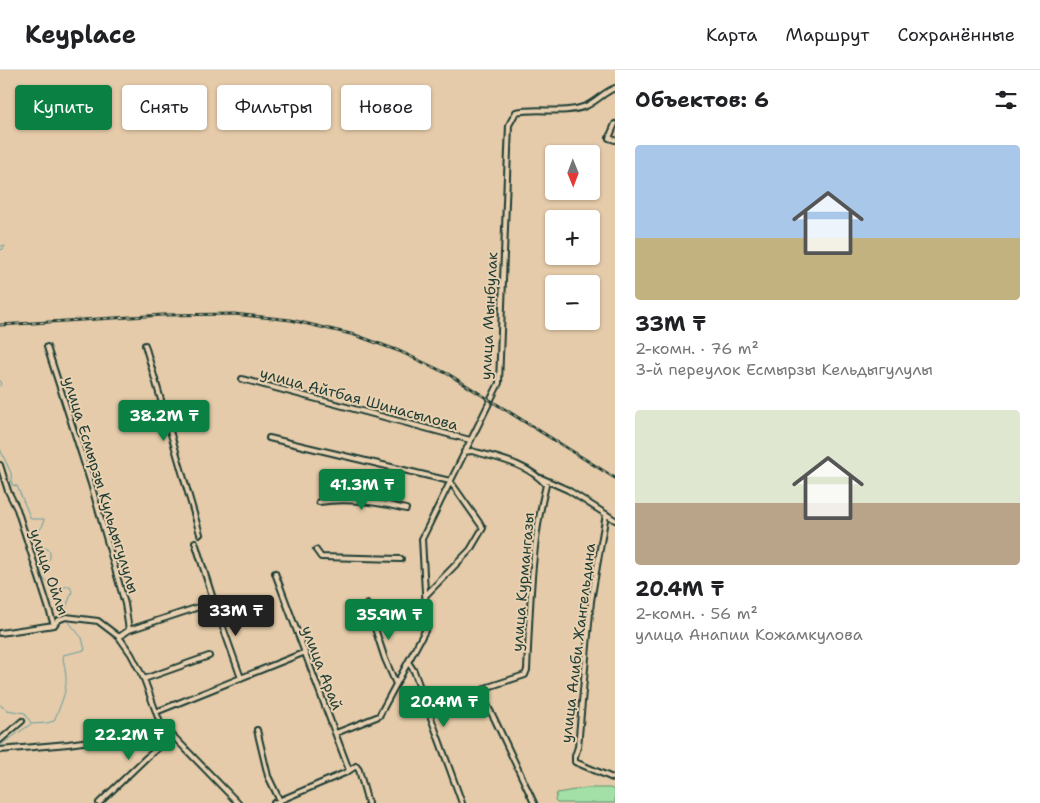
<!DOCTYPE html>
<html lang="ru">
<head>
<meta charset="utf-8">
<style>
	body { margin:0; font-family:"Shantell Sans",sans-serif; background:#f2f2f2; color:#202124; height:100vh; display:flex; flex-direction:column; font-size:19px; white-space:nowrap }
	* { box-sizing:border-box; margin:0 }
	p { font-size:16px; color:#757577 }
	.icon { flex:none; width:28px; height:28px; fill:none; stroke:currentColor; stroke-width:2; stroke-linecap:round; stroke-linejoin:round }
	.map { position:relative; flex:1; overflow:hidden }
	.details { display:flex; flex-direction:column; background:#fff; width:425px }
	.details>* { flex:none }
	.top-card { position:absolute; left:15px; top:15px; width:475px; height:45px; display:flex; gap:10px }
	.needle { width:32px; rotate:179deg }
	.controls { position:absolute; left:545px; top:75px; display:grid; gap:10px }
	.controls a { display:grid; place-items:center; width:55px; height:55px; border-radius:5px; background:#fff; box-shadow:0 1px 4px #0004; font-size:25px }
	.price { position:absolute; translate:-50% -42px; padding:0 11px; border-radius:5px; background:#0b8043; color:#fff; font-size:16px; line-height:32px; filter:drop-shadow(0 1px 2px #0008) }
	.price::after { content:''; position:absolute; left:50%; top:30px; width:15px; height:11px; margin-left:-8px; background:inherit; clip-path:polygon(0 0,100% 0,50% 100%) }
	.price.on { background:#222; color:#fff }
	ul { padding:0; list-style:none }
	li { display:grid; align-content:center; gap:10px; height:265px; padding:0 20px }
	li span { display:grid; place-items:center; height:155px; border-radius:5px; color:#555 }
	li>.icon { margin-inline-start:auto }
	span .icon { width:90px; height:90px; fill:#fffc; stroke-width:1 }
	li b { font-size:21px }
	h2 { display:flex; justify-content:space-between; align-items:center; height:60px; padding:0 20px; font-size:21px }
	.chip { padding:0 18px; border-radius:5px; background:#fff; box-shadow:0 1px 4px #0004; font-size:18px; line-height:45px }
	.chip.on { background:#0b8043; color:#fff }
	header { display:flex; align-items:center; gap:30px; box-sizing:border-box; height:70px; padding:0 25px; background:#fff; border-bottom:1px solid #e0e0e0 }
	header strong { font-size:24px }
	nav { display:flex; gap:28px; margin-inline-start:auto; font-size:18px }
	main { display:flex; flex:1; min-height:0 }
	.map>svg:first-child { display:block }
	.green { fill:#a3e0a7; stroke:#618e6e }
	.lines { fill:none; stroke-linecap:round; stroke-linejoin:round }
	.stream { stroke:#639fa2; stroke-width:1 }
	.street-casing { stroke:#1f3d34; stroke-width:8 }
	.street { stroke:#e8d0b0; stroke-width:4 }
	.rail-casing { stroke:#1f3d34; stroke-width:3 }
	.rail { stroke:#e8d0b0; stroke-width:1; stroke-dasharray:4; stroke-linecap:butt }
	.labels { text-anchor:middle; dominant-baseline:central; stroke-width:4; stroke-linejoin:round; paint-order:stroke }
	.street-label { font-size:15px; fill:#1f3d34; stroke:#e8d0b0 }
</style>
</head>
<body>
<header>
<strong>Keyplace</strong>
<nav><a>Карта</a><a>Маршрут</a><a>Сохранённые</a></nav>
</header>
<main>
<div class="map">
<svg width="615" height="733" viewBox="0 0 615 733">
	<rect width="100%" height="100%" fill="#e5cba9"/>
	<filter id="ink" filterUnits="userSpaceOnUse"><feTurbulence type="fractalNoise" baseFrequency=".02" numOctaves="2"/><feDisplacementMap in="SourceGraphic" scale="10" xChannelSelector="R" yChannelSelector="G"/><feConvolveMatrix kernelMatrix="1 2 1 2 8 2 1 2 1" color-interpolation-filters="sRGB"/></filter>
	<g filter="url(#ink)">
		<path class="green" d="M586,718H610L615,720V733H557L555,731L557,723Z"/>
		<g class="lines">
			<path class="stream" d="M0,176H5L3,179L0,180
				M0,311H1L0,316
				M0,379L11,403L12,415L17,416L31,449H44L43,455L36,465L38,473L50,481V488L39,501C42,510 53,518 62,518C65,517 67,516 70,516L72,522L63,545L82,568L85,580L63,585C63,593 66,600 66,608C67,623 59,638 54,651L47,653L31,654L2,674L0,677
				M0,635L7,640L25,643L31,653"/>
			<defs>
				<path id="street" d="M615,54L609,68L615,70
					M145,275L200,464
					M47,277L91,414L125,534L129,560L119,567
					M242,309L470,370
					M269,368L450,411L483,458L470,480L426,525
					M464,382L472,381C497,388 529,394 546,415C531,475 530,539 527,600L525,605L488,617L480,622L494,648L534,733
					M0,395L8,421L17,439L54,555L58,550L66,547L98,551L119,567L131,584L144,609L156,642
					M541,408L568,420L615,450
					M319,432C347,428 379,432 406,439
					M606,444L591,531L578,677L575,686V692L615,709
					M316,480L321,487L401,489
					M275,503L349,700
					M214,532L241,608
					M367,534L385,589L396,614
					M129,560L214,532L195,472
					M0,563L54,555
					M408,592L414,601L462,733
					M144,609L209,586
					M427,638C446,636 464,635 480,622
					M257,660L268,706L280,731
					M163,661L156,642L303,583
					M336,663L379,646L427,557L422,469L499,313L509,55L516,42C539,37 563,45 586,36C597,31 604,22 615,18
					M0,670L22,651
					M0,680L68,674L163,661L173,666L238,733
					M99,733L147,687L173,666
					M274,733L347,702L356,696L359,700L368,733"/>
			</defs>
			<use href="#street" class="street-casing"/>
			<use href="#street" class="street"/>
			<defs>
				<path id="rail" d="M0,255L163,245L234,244L291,250L355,265L399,281L448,304L615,408"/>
			</defs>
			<use href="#rail" class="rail-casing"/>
			<use href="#rail" class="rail"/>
		</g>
	</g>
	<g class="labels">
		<g class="street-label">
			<text transform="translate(489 246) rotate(-87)">улица Мынбулак</text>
			<text transform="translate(359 329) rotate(15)">улица Айтбая Шинасылова</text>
			<text transform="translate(101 415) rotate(73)">улица Есмырзы Кульдыгулулы</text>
			<text transform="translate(49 502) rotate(71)">улица Ойлы</text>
			<text transform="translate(523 512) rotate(-85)">улица Курмангазы</text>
			<text transform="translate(578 573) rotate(-83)">улица Алиби Жангельдина</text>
			<text transform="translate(322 598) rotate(69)">улица Арай</text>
		</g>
	</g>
</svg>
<div class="controls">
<a><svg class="needle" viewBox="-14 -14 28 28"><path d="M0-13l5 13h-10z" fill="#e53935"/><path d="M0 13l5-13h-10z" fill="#757577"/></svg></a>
<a>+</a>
<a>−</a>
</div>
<b class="price" style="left:164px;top:372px">38.2M ₸</b>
<b class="price" style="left:362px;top:441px">41.3M ₸</b>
<b class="price on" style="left:236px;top:567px">33M ₸</b>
<b class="price" style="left:389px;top:571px">35.9M ₸</b>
<b class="price" style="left:444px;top:658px">20.4M ₸</b>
<b class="price" style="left:129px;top:691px">22.2M ₸</b>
<div class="top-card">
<a class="chip on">Купить</a>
<a class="chip">Снять</a>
<a class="chip">Фильтры</a>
<a class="chip">Новое</a>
</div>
</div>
<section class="details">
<h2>Объектов: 6<svg class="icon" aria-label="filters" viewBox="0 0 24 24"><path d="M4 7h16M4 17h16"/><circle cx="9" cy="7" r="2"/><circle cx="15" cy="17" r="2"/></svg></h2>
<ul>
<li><span style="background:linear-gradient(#a9c7e8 60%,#c2b280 0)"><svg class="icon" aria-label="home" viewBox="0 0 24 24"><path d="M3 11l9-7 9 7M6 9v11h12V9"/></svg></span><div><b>33M ₸</b><p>2-комн. · 76 m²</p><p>3-й переулок Есмырзы Кельдыгулулы</p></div></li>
<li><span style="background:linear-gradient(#dfe7d0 60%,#b9a48a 0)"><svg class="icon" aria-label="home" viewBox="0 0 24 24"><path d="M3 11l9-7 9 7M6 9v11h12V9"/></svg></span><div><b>20.4M ₸</b><p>2-комн. · 56 m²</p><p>улица Анапии Кожамкулова</p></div></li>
</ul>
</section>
</main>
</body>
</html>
